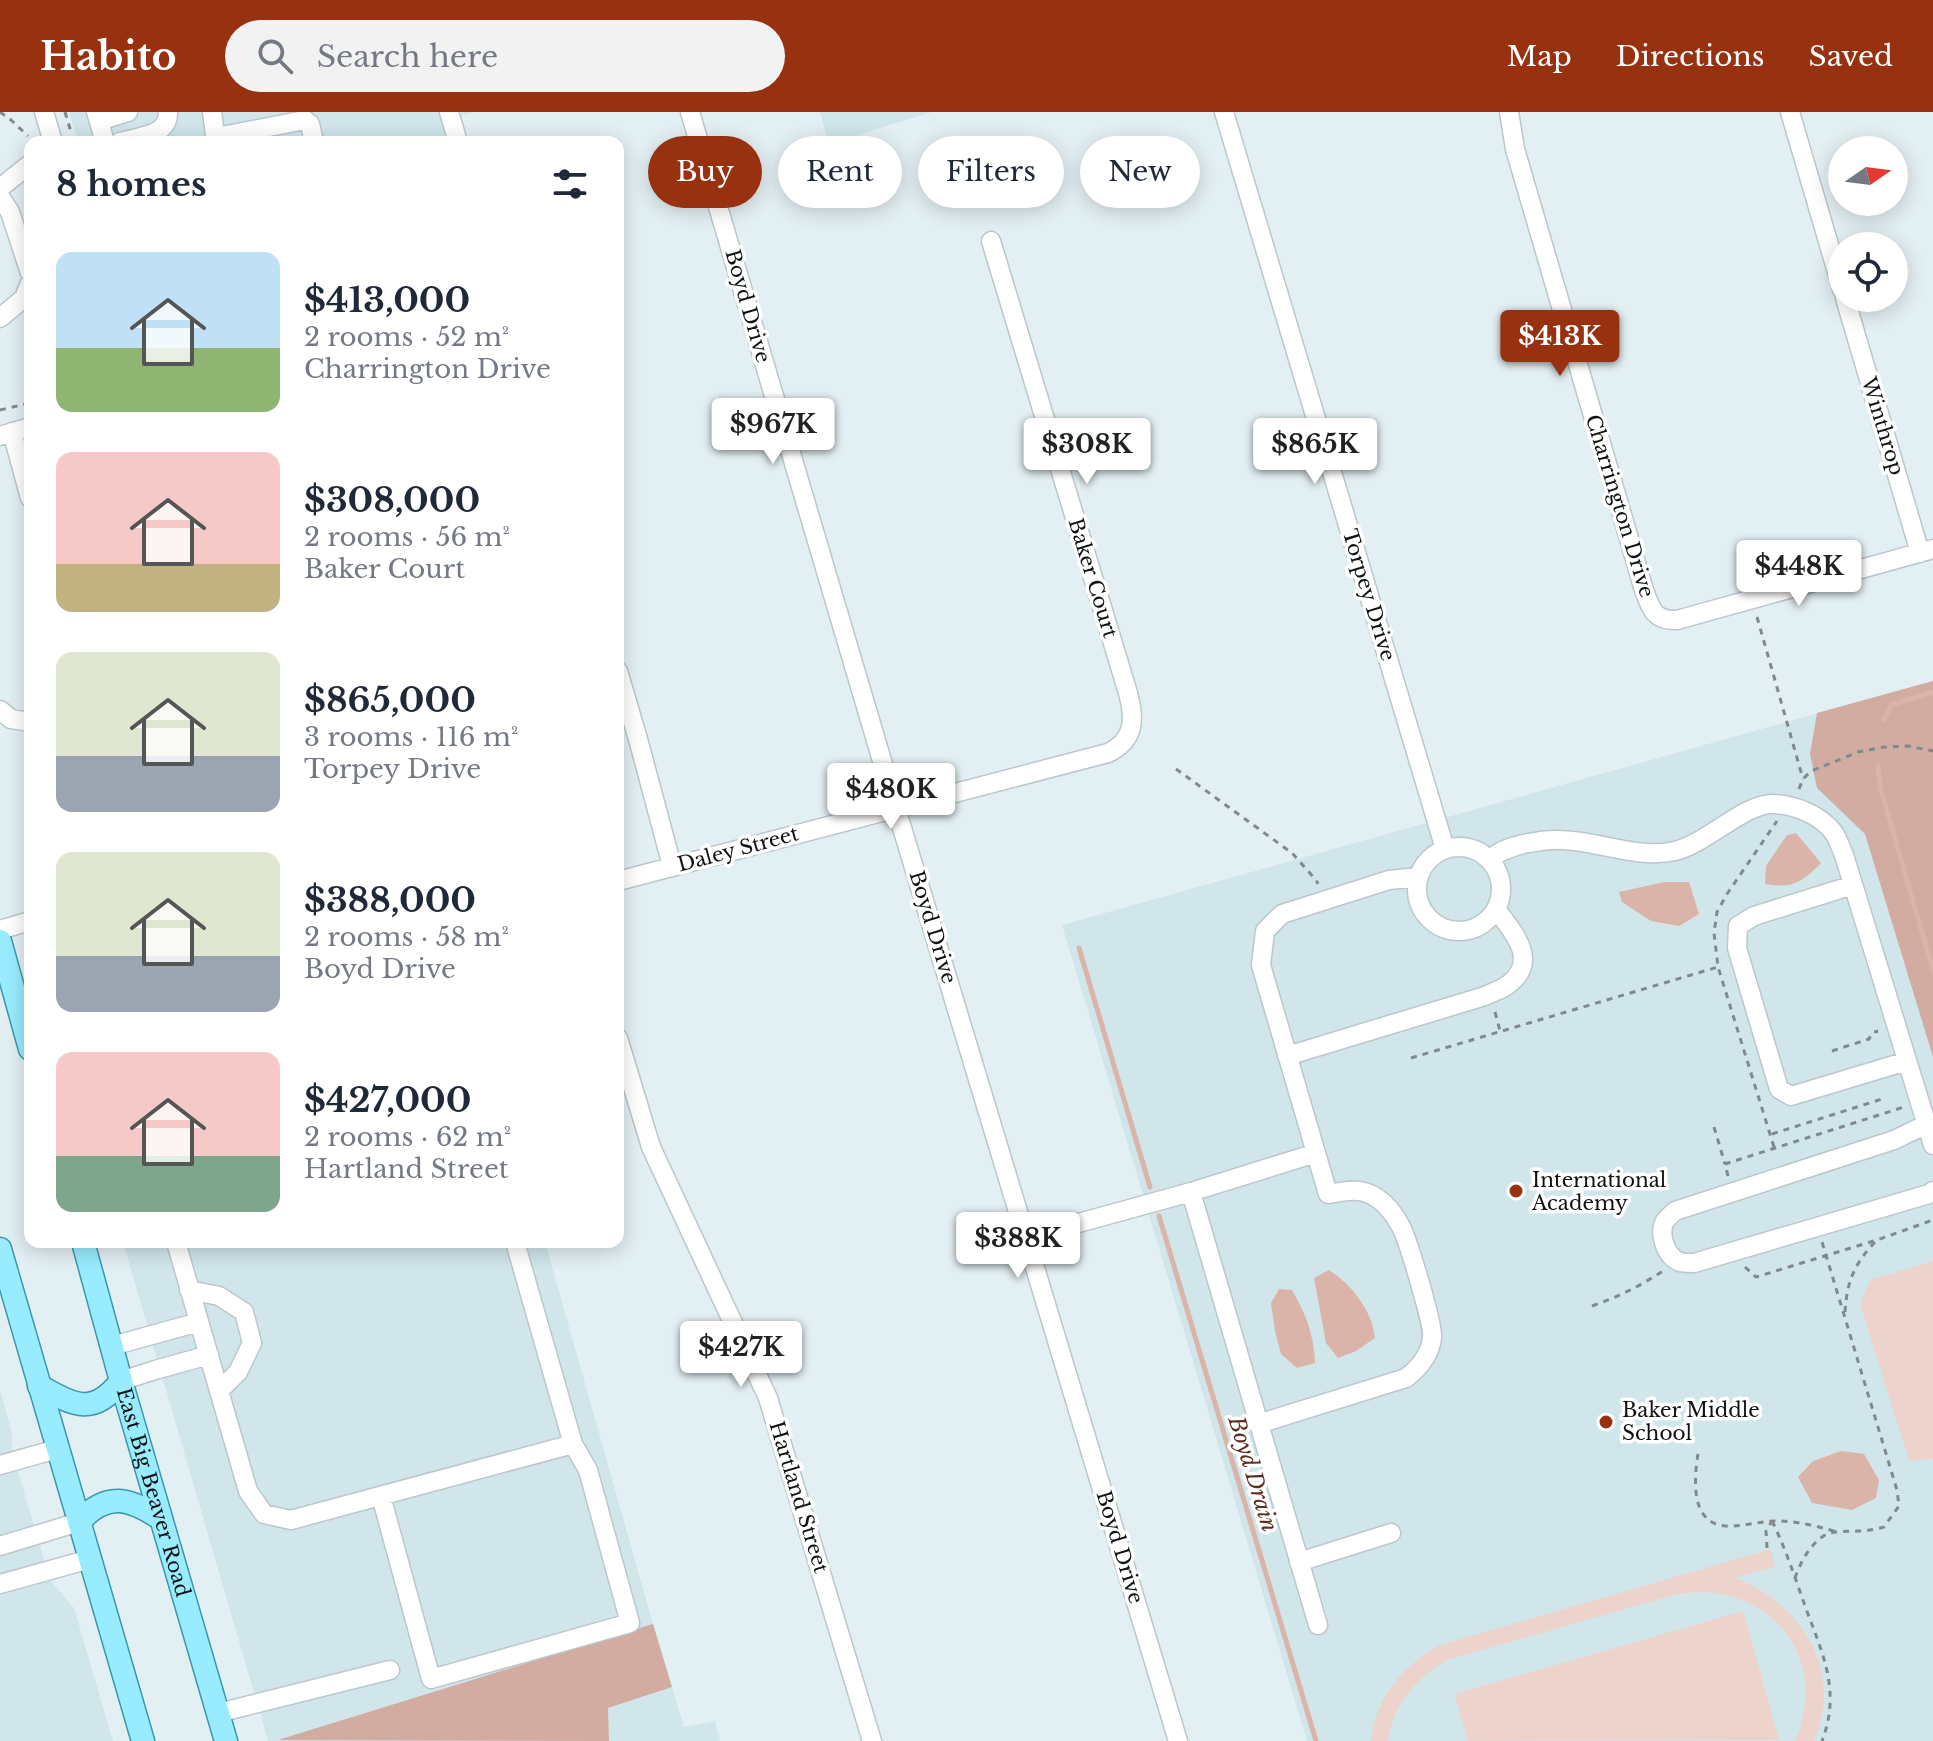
<!DOCTYPE html>
<html lang="en">
<head>
<meta charset="utf-8">
<style>
	body { margin:0; font-family:"Libre Baskerville",serif; background:#f2f2f3; color:#1f2937; height:100vh; display:flex; flex-direction:column; font-size:30px; white-space:nowrap }
	* { box-sizing:border-box; margin:0 }
	p { font-size:26px; color:#747a83 }
	.icon { flex:none; width:44px; height:44px; fill:none; stroke:currentColor; stroke-width:2; stroke-linecap:round; stroke-linejoin:round }
	.map { position:relative; flex:1; overflow:hidden }
	.panel { position:absolute; left:24px; top:24px; width:600px; height:1112px; display:flex; flex-direction:column; background:#fff; border-radius:16px; box-shadow:0 4px 20px #0003 }
	.panel>* { flex:none }
	.guide { position:absolute; left:648px; top:24px; width:760px; height:72px; display:flex; gap:16px }
	.needle { width:52px; rotate:76deg }
	.controls { position:absolute; left:1828px; top:24px; display:grid; gap:16px }
	.controls a { display:grid; place-items:center; width:80px; height:80px; border-radius:50%; background:#fff; box-shadow:0 4px 20px #0003; font-size:40px }
	.price { position:absolute; translate:-50% -68px; padding:0 18px; border-radius:8px; background:#fff; color:#222; font-size:26px; line-height:52px; filter:drop-shadow(0 2px 4px #0008) }
	.price::after { content:''; position:absolute; left:50%; top:48px; width:24px; height:18px; margin-left:-12px; background:inherit; clip-path:polygon(0 0,100% 0,50% 100%) }
	.price.active { background:#983110; color:#fff }
	ul { padding:0; list-style:none }
	li { display:flex; align-items:center; gap:24px; height:200px; padding:0 32px }
	li span { display:grid; place-items:center; flex:none; width:224px; height:160px; border-radius:16px; color:#555 }
	li>.icon { margin-inline-start:auto }
	span .icon { width:96px; height:96px; fill:#fffc; stroke-width:1 }
	li b { font-size:34px }
	h2 { display:flex; justify-content:space-between; align-items:center; height:96px; padding:0 32px; font-size:34px }
	.chip { padding:0 28px; border-radius:36px; background:#fff; box-shadow:0 4px 20px #0003; font-size:28px; line-height:72px }
	.chip.active { background:#983110; color:#fff }
	header { display:flex; align-items:center; gap:48px; box-sizing:border-box; height:112px; padding:0 40px; background:#983110; color:#fff }
	header strong { font-size:38px }
	nav { display:flex; gap:44px; margin-inline-start:auto; font-size:28px }
	.search { width:560px; height:72px; background:#f2f2f3; display:flex; align-items:center; gap:20px; box-sizing:border-box; padding:0 28px; border-radius:44px; color:#747a83; font-size:30px }
	.map>svg:first-child { display:block }
	.built { fill:#d0e6eb }
	.green { fill:#ecd4cc }
	.forest { fill:#d2aca1 }
	.water { fill:#dab4a9 }
	.lines { fill:none; stroke-linecap:round; stroke-linejoin:round }
	.stream { stroke:#dab4a9; stroke-width:5 }
	.minor-casing { stroke:#bbc7cb; stroke-width:21 }
	.major-casing { stroke:#3b97ab; stroke-width:25 }
	.path { stroke:#80898b; stroke-width:3; stroke-dasharray:6 6; stroke-linecap:butt }
	.minor { stroke:#fff; stroke-width:18 }
	.major { stroke:#98ecfe; stroke-width:22 }
	.poi-dot { fill:#983110; stroke:#fff; stroke-width:3 }
	.labels { text-anchor:middle; dominant-baseline:central; stroke-width:7; stroke-linejoin:round; paint-order:stroke }
	.street-label { font-size:20px; fill:#0e1213; stroke:#fff }
	.poi-label { font-size:20px; fill:#0e1213; stroke:#fff; text-anchor:start }
	.water-label { font-size:22px; font-style:italic; fill:#5e2c1e; stroke:#fff }
</style>
</head>
<body>
<header>
<strong>Habito</strong>
<div class="search"><svg class="icon" aria-label="search" viewBox="0 0 24 24"><circle cx="10" cy="10" r="6"/><path d="M15 15l6 6"/></svg>Search here</div>
<nav><a>Map</a><a>Directions</a><a>Saved</a></nav>
</header>
<div class="map">
<svg width="1933" height="1629" viewBox="0 0 1933 1629">
	<rect width="100%" height="100%" fill="#e3f0f3"/>
	<path class="built" d="M69,0H476L443,8L449,30H78Z
		M820,0H932L829,32Z
		M1933,569V1629H1307L1062,813Z
		M123,1130H545L653,1512L684,1615L715,1609L720,1629H268Z
		M0,1278L12,1321V1339L50,1468L74,1496L113,1629H0Z"/>
	<path class="green" d="M1933,1149V1347L1909,1349L1860,1192L1870,1168Z
		M1771,1437L1775,1454L1735,1466C1802,1491 1844,1559 1814,1629H1795C1833,1544 1764,1464 1674,1483L1447,1548C1416,1566 1392,1593 1388,1629H1371C1376,1585 1402,1554 1440,1533Z
		M1743,1499L1779,1628L1468,1629L1454,1582Z"/>
	<path class="forest" d="M1933,569V945L1865,722L1817,676L1810,642L1817,601Z
		M653,1512L672,1575L608,1596L609,1629L278,1628Z"/>
	<path class="water" d="M1796,721L1821,751C1803,770 1791,777 1765,772L1766,754L1787,723Z
		M1664,770H1689L1699,802L1679,814L1651,809L1622,790L1619,780Z
		M1329,1158C1352,1173 1372,1198 1375,1226L1356,1239L1338,1246L1326,1231L1314,1166Z
		M1279,1177L1292,1178C1306,1202 1314,1223 1315,1251L1297,1256L1281,1242L1275,1219L1271,1191Z
		M1841,1339L1864,1342L1879,1368L1876,1386L1852,1398L1812,1391L1798,1365L1813,1349Z"/>
	<g class="lines">
		<path class="stream" d="M1884,608L1891,593L1933,580
			M1878,653L1880,675L1933,858
			M1079,836L1150,1075
			M1159,1104L1316,1629"/>
		<defs>
			<path id="minor" d="M44,0L53,30
				M96,0L105,30
				M212,0L216,30
				M449,0L458,30
				M690,0L896,696L1178,1629
				M1224,0L1445,737
				M1509,0L1515,37L1644,478C1651,497 1654,509 1677,508L1933,437
				M1790,0L1842,177
				M99,9L128,0
				M217,25L305,8L310,12L314,30
				M120,30C138,25 169,24 168,0
				M0,76L30,52
				M0,84L10,100L30,161
				M1845,186L1920,441
				M0,206L24,186L30,171
				M12,320L30,386
				M0,324L30,315
				M618,559L638,627L672,754
				M0,598L11,607L30,610
				M1417 777a42 42 0 1 1 84 0a42 42 0 1 1-84 0Z
				M1489,748C1500,738 1513,734 1528,731C1536,730 1544,728 1552,728C1593,726 1634,748 1675,739C1706,732 1746,690 1774,692C1795,693 1821,703 1834,721C1838,727 1841,736 1844,743L1933,1033
				M618,769L1108,641C1135,628 1135,607 1128,581L991,129
				M1853,773L1754,804L1738,814L1737,836L1779,977L1791,984L1907,949
				M0,818L30,809
				M618,926L651,1035L768,1286L872,1629
				M1287,944L1485,884C1493,880 1503,877 1509,872C1540,848 1512,819 1496,797
				M1927,1012L1894,1028L1675,1099C1673,1101 1667,1106 1665,1109C1658,1122 1666,1145 1680,1150C1682,1151 1692,1151 1694,1151L1929,1082L1933,1079
				M1191,1080L1318,1513
				M1028,1129L1075,1112L1191,1080L1316,1041L1261,853L1265,819L1282,802L1389,768L1418,765
				M176,1130L248,1379L264,1402L291,1408L573,1332L515,1130
				M189,1178L219,1184L244,1200L252,1231L238,1260L219,1279
				M112,1234L199,1210
				M121,1269L155,1258L209,1243
				M1258,1312L1406,1266C1419,1256 1430,1243 1432,1226C1434,1214 1407,1124 1400,1113C1393,1100 1383,1088 1370,1082C1356,1076 1342,1080 1328,1082L1316,1041
				M0,1353L57,1337
				M381,1384L431,1567L630,1511L588,1358L573,1332
				M0,1434L79,1410
				M1299,1450L1391,1421
				M0,1472L90,1447
				M218,1601L390,1558"/>
			<g id="major">
				<path d="M0,829L30,937"/>
				<path id="s1" d="M83,1130L121,1269L226,1629"/>
				<path d="M0,1137L143,1629"/>
				<path d="M39,1274C74,1293 93,1305 121,1269"/>
				<path d="M79,1410C107,1379 130,1386 161,1407"/>
			</g>
		</defs>
		<use href="#minor" class="minor-casing"/>
		<use href="#major" class="major-casing"/>
		<path class="path" d="M0,0L11,8L28,24
			M65,0L71,20
			M0,298L30,291
			M1757,505L1803,667
			M1176,657L1292,741L1316,768L1318,772
			M1799,677L1803,667L1811,659L1858,640L1884,635L1908,634L1933,639
			M1495,900L1500,919
			M1832,939L1869,927L1872,921L1878,919
			M1411,946L1718,855
			M1714,1015L1725,1052
			M1772,1022L1882,987
			M1774,1035L1718,855L1714,821L1717,800L1727,782L1777,709
			M1728,1064L1725,1052L1904,995
			M1745,1155L1756,1165L1877,1128L1933,1108
			M1592,1194C1618,1185 1640,1174 1663,1159
			M1845,1200C1847,1168 1855,1151 1876,1129
			M1698,1342C1694,1367 1690,1412 1726,1414C1743,1415 1759,1409 1776,1409C1797,1409 1817,1414 1837,1420
			M1772,1409C1785,1435 1794,1463 1804,1491C1821,1539 1842,1577 1822,1629
			M1767,1436L1766,1419L1772,1409
			M1795,1466C1800,1451 1810,1432 1825,1423C1835,1418 1847,1420 1858,1419C1867,1419 1876,1417 1884,1415L1899,1394L1897,1378L1822,1130"/>
		<use href="#minor" class="minor"/>
		<use href="#major" class="major"/>
	</g>
	<g class="poi-dot">
		<circle cx="1516" cy="1079" r="8"/>
		<circle cx="1606" cy="1310" r="8"/>
	</g>
	<g class="labels">
		<g class="street-label">
			<text transform="translate(748 194) rotate(74)">Boyd Drive</text>
			<text transform="translate(1883 314) rotate(73)">Winthrop</text>
			<text transform="translate(1620 394) rotate(73)">Charrington Drive</text>
			<text transform="translate(1093 466) rotate(73)">Baker Court</text>
			<text transform="translate(1369 483) rotate(73)">Torpey Drive</text>
			<text transform="translate(738 737) rotate(-15)">Daley Street</text>
			<text transform="translate(933 815) rotate(73)">Boyd Drive</text>
			<text stroke="none"><textPath href="#s1" startOffset="260">East Big Beaver Road</textPath></text>
			<text transform="translate(799 1385) rotate(73)">Hartland Street</text>
			<text transform="translate(1120 1435) rotate(73)">Boyd Drive</text>
		</g>
		<g class="poi-label">
			<text x="1532" y="1068">International<tspan x="1532" dy="23">Academy</tspan></text>
			<text x="1622" y="1298">Baker Middle<tspan x="1622" dy="23">School</tspan></text>
		</g>
		<g class="water-label">
			<text transform="translate(1253 1362) rotate(73)">Boyd Drain</text>
		</g>
	</g>
</svg>
<div class="controls">
<a><svg class="needle" viewBox="-14 -14 28 28"><path d="M0-13l5 13h-10z" fill="#e53935"/><path d="M0 13l5-13h-10z" fill="#747a83"/></svg></a>
<a><svg class="icon" aria-label="locate" viewBox="0 0 24 24"><circle cx="12" cy="12" r="6"/><path d="M12 2v4M12 18v4M2 12h4M18 12h4"/></svg></a>
</div>
<b class="price active" style="left:1560px;top:266px">$413K</b>
<b class="price" style="left:773px;top:354px">$967K</b>
<b class="price" style="left:1087px;top:374px">$308K</b>
<b class="price" style="left:1315px;top:374px">$865K</b>
<b class="price" style="left:1799px;top:496px">$448K</b>
<b class="price" style="left:891px;top:719px">$480K</b>
<b class="price" style="left:1018px;top:1168px">$388K</b>
<b class="price" style="left:741px;top:1277px">$427K</b>
<div class="guide">
<a class="chip active">Buy</a>
<a class="chip">Rent</a>
<a class="chip">Filters</a>
<a class="chip">New</a>
</div>
<section class="panel">
<h2>8 homes<svg class="icon" aria-label="filters" viewBox="0 0 24 24"><path d="M4 7h16M4 17h16"/><circle cx="9" cy="7" r="2"/><circle cx="15" cy="17" r="2"/></svg></h2>
<ul>
<li><span style="background:linear-gradient(#bfe0f5 60%,#8fb573 0)"><svg class="icon" aria-label="home" viewBox="0 0 24 24"><path d="M3 11l9-7 9 7M6 9v11h12V9"/></svg></span><div><b>$413,000</b><p>2 rooms · 52 m²</p><p>Charrington Drive</p></div></li>
<li><span style="background:linear-gradient(#f6c9c9 70%,#c2b280 0)"><svg class="icon" aria-label="home" viewBox="0 0 24 24"><path d="M3 11l9-7 9 7M6 9v11h12V9"/></svg></span><div><b>$308,000</b><p>2 rooms · 56 m²</p><p>Baker Court</p></div></li>
<li><span style="background:linear-gradient(#dfe7d0 65%,#9aa5b1 0)"><svg class="icon" aria-label="home" viewBox="0 0 24 24"><path d="M3 11l9-7 9 7M6 9v11h12V9"/></svg></span><div><b>$865,000</b><p>3 rooms · 116 m²</p><p>Torpey Drive</p></div></li>
<li><span style="background:linear-gradient(#dfe7d0 65%,#9aa5b1 0)"><svg class="icon" aria-label="home" viewBox="0 0 24 24"><path d="M3 11l9-7 9 7M6 9v11h12V9"/></svg></span><div><b>$388,000</b><p>2 rooms · 58 m²</p><p>Boyd Drive</p></div></li>
<li><span style="background:linear-gradient(#f6c9c9 65%,#7fa58c 0)"><svg class="icon" aria-label="home" viewBox="0 0 24 24"><path d="M3 11l9-7 9 7M6 9v11h12V9"/></svg></span><div><b>$427,000</b><p>2 rooms · 62 m²</p><p>Hartland Street</p></div></li>
</ul>
</section>
</div>
</body>
</html>
